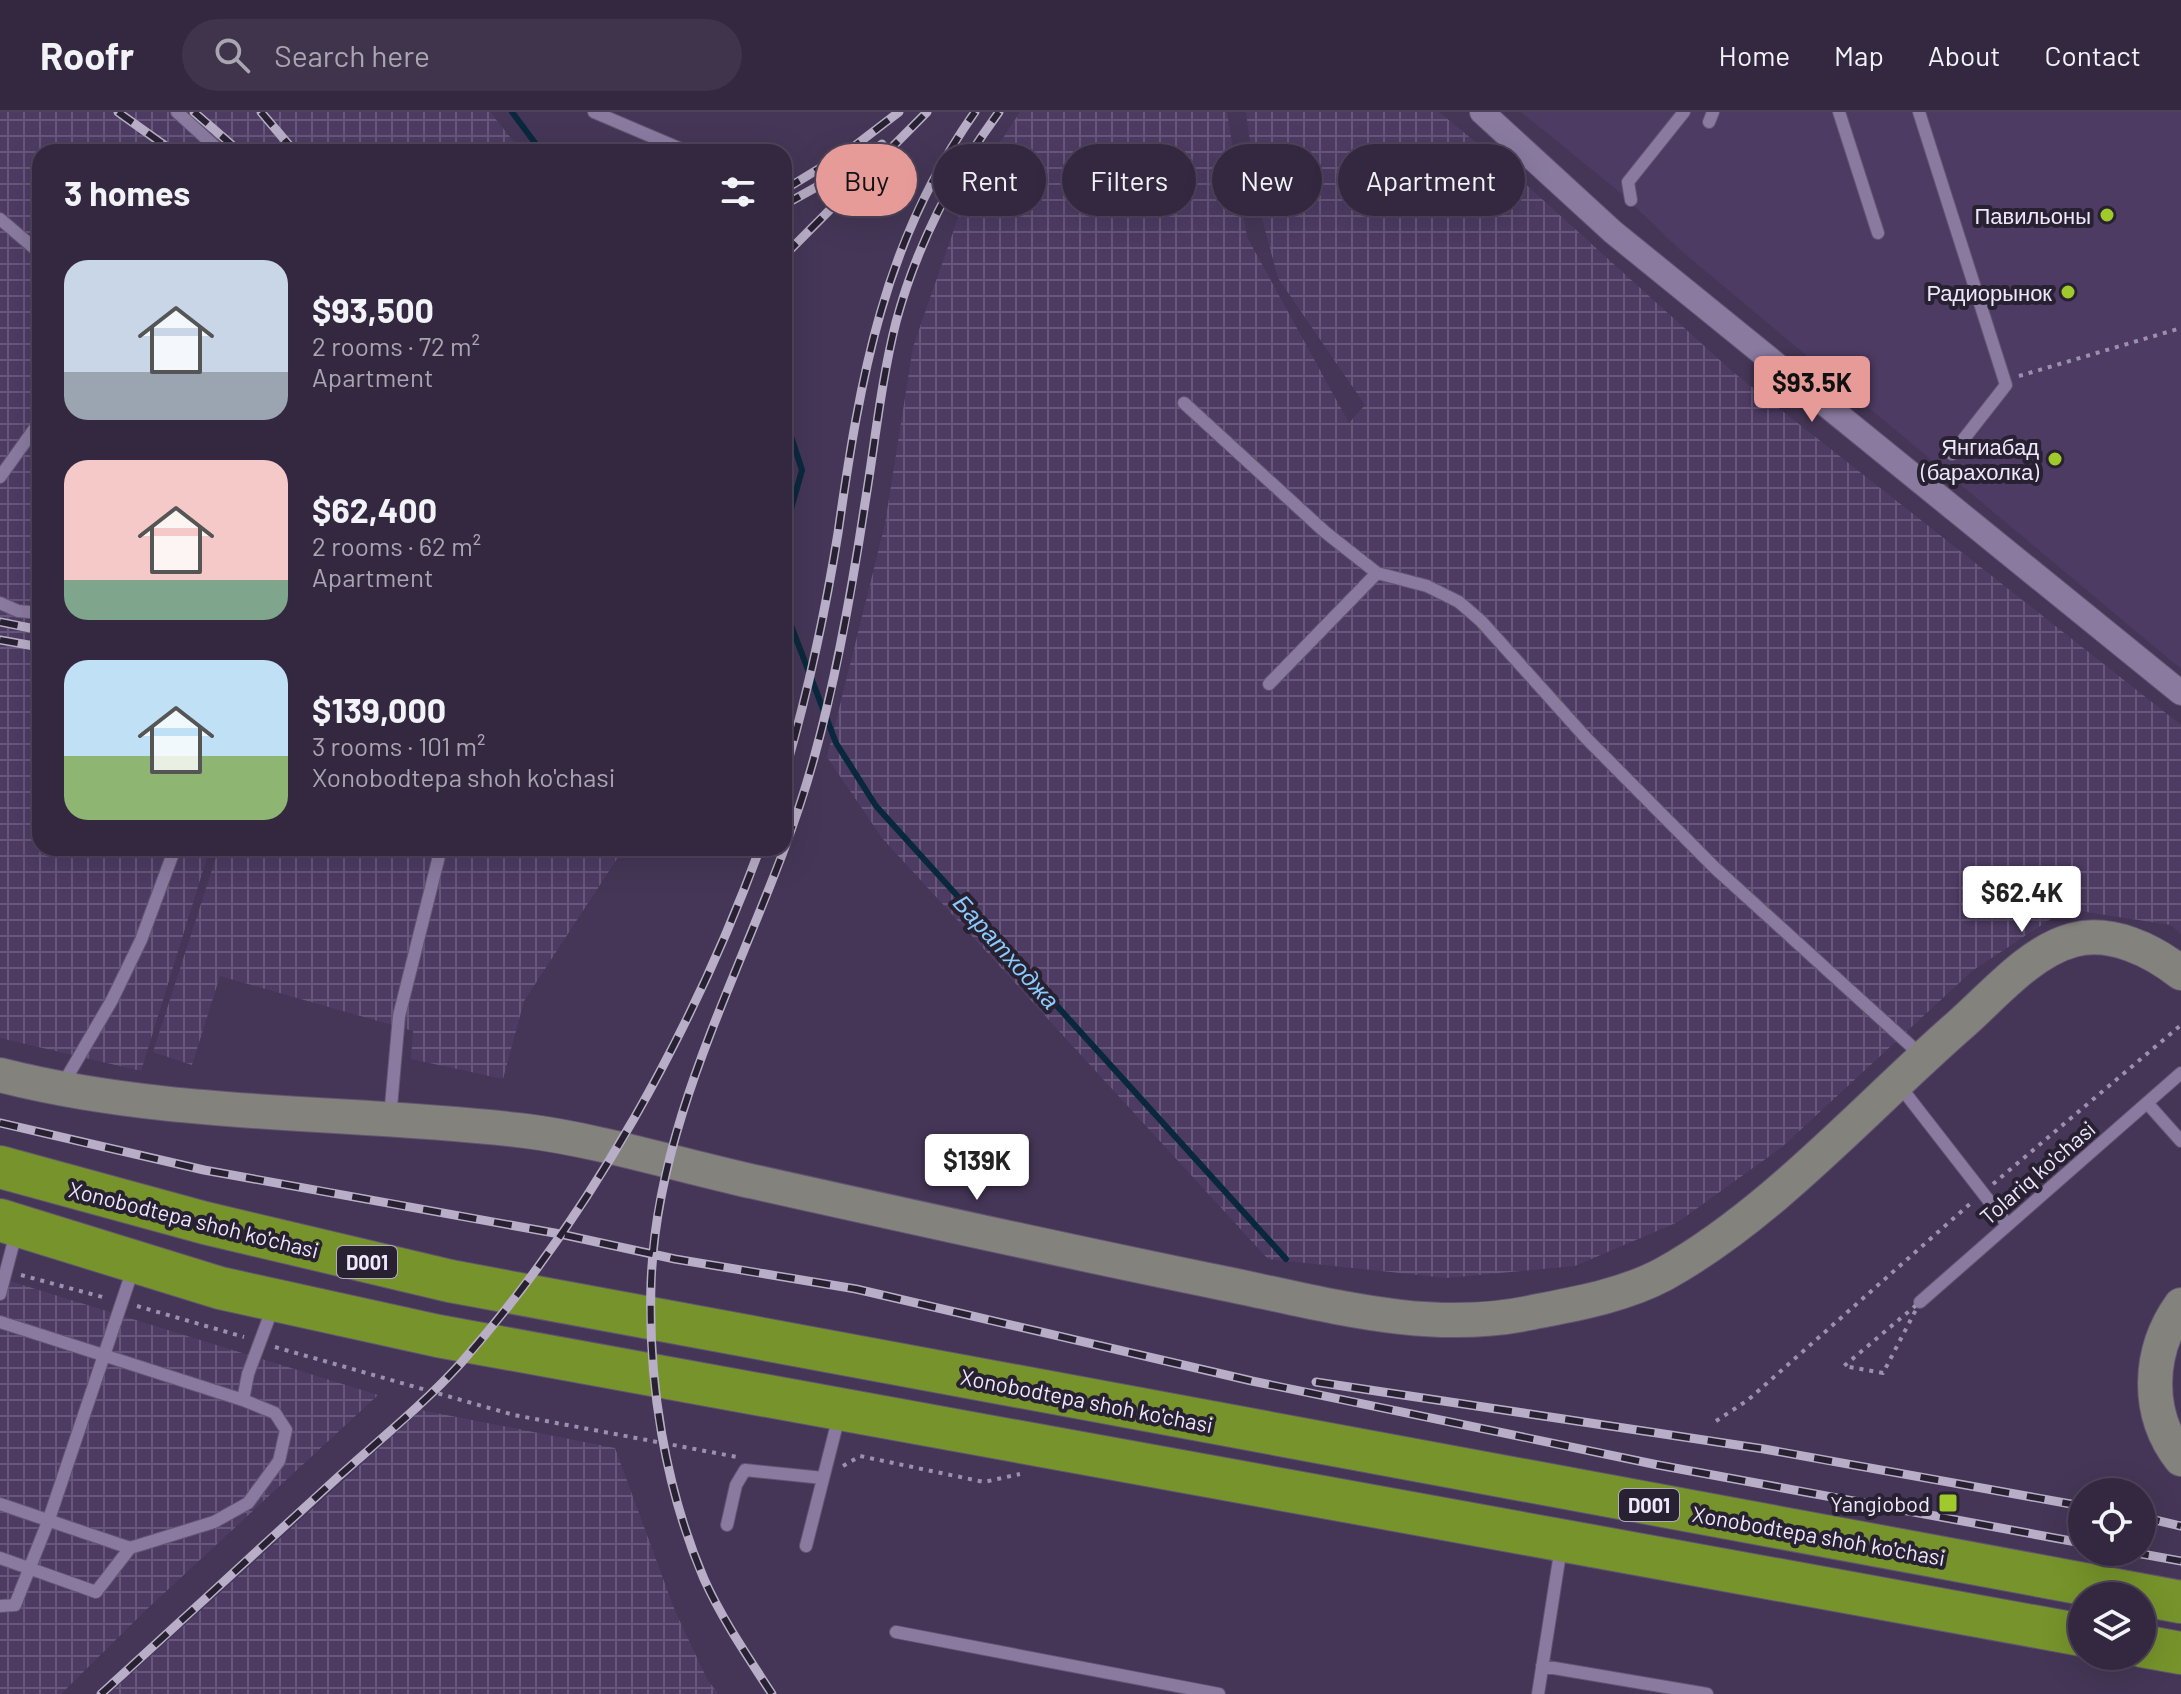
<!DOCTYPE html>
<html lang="en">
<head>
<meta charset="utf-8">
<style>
	body { margin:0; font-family:Barlow,sans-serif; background:#3f344c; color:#f1f3f6; height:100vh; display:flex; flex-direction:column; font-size:30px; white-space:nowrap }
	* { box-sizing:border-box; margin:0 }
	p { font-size:26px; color:#a9a6b1 }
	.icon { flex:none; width:44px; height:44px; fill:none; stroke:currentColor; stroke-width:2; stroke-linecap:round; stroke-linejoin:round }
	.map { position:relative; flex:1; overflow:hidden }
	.panel { position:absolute; left:32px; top:32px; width:760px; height:712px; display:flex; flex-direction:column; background:#342841; border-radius:24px; box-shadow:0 8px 32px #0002,0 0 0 2px #4e445a }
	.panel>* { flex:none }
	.guide { position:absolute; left:816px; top:32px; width:760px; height:72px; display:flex; gap:16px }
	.controls { position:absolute; left:2068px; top:1366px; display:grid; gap:16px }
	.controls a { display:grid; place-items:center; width:88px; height:88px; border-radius:50%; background:#342841; box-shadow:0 8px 32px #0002,0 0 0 2px #4e445a; font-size:40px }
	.price { position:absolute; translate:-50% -68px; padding:0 18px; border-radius:8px; background:#fff; color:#222; font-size:26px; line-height:52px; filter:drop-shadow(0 2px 4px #0008) }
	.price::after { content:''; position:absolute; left:50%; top:48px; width:24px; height:18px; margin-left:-12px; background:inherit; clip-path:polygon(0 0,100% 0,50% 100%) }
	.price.on { background:#e69b98; color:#111 }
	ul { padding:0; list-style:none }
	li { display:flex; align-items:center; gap:24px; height:200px; padding:0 32px }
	li span { display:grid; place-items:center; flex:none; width:224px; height:160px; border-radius:24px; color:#555 }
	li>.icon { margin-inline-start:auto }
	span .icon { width:96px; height:96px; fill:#fffc; stroke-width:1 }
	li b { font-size:34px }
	h2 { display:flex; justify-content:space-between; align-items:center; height:96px; padding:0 32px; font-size:34px }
	.tag { padding:0 28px; border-radius:36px; background:#342841; box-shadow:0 8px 32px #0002,0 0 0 2px #4e445a; font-size:28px; line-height:72px }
	.tag.on { background:#e69b98; color:#111 }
	header { display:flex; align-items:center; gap:48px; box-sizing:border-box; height:112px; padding:0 40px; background:#342841; border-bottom:2px solid #4e445a }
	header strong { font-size:38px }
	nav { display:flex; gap:44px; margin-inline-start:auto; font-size:28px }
	.search { width:560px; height:72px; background:#3f344c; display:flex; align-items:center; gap:20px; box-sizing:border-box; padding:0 28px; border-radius:44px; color:#a9a6b1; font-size:30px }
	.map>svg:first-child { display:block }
	.built { fill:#4d3b63 }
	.industrial { fill:url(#industrial-grid) }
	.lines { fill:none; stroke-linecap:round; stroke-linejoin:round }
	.stream { stroke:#0a283d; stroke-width:6 }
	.lane-casing { stroke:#625572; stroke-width:14 }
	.street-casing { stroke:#625572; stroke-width:26 }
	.secondary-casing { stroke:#625572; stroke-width:36 }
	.highway-casing { stroke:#625572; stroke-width:44 }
	.path { stroke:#9c91ac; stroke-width:4; stroke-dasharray:4 6; stroke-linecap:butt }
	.lane { stroke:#8a7aa0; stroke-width:12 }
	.street { stroke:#8a7aa0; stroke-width:24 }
	.secondary { stroke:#84827d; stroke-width:34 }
	.highway { stroke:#76942b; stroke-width:42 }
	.rail-casing { stroke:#b8aec7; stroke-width:9 }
	.rail { stroke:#282131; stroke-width:6; stroke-dasharray:18; stroke-linecap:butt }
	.poi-dot { fill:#a0c92c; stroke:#282131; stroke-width:3 }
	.labels { text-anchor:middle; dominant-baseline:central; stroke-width:8; stroke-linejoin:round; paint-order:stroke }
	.shield { fill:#282131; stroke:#b3acbf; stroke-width:2 }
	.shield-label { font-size:20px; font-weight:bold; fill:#efe7fc }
	.poi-label { font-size:22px; fill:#efe7fc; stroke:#282131; text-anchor:end }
	.street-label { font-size:22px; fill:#efe7fc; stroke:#282131 }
	.water-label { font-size:24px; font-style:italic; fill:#8acafd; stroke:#282131 }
</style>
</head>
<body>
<header>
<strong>Roofr</strong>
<div class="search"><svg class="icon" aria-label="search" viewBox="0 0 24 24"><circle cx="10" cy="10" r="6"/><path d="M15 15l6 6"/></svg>Search here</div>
<nav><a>Home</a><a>Map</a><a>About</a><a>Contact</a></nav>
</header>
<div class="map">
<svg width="2181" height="1582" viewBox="0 0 2181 1582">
	<defs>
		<pattern id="industrial-grid" width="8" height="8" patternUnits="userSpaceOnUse" patternTransform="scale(2)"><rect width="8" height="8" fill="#4d3b63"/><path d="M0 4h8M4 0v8" fill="none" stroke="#67577a"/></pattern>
	</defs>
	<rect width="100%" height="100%" fill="#453657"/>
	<path class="built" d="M1521,0H2181V557L1678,136L1622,82Z"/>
	<path class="industrial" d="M0,0H490L522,40H40V736H210L141,959L0,926Z
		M1020,0H1227L1247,125L1349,311L1365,293L1278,166L1258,92L1246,0H1439L1512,60L1733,260L2181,613V822L2171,813L2066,797L1972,859L1782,1035L1678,1110L1575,1154L1447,1166L1268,1147L882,726L827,645L885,412L913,235L966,83Z
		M219,736H624L524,889L503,967L411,947L413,919L220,864L192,953L153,940Z
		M0,1166L378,1283L147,1497L61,1582H0Z
		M421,1298L615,1336L675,1499L708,1569L719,1582H109Z"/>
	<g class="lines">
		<path class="stream" d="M512,0L538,35L551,40
			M784,303L802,358L784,422
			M784,495L836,631L876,694L1286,1147"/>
		<defs>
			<path id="lane" d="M177,0L221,40
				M594,0L688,40
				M1839,0L1878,121
				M1919,0L2006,273L1952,342
				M1709,10L1713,0
				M1631,88L1628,70L1684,0
				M0,107L40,141
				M1184,291L1325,420L1377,461L1427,474L1459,490L1481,509L1587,627L1715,756L1921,943
				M0,365L40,309
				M0,491L18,499L40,501
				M1269,572L1377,461
				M63,972L112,888L141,828L175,736
				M1899,973L2007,1112
				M2148,992L2181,1029
				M390,1006L399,904L441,736
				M0,1182L16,1121
				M1920,1190L2181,961
				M0,1210L243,1288
				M0,1392L130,1436L214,1410L248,1391L279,1349L286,1318L275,1301L243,1288L248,1262L273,1195
				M727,1413L736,1373L745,1358L823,1366
				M806,1434L839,1304
				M0,1446L96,1480L130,1436
				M0,1494L15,1493L49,1407L133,1157
				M896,1520L1219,1582
				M1542,1554L1707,1582
				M1538,1582L1561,1435"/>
			<path id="street" d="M1482,0L1613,120L2181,581"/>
			<path id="secondary" d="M0,963C172,1007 350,998 526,1019C598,1028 682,1054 755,1070C912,1105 1069,1140 1227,1172C1325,1192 1428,1222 1529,1201C1574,1192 1623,1184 1664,1162C1772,1102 1867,994 1961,912C1993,884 2029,840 2073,828C2111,818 2152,838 2181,861
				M2181,1193C2148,1239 2145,1301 2181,1347"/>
			<path id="highway" d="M0,1055L205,1111L450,1169L2181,1490
				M0,1108L220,1176L438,1224L2082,1523
				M2142,1534L2181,1541"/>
		</defs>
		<use href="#lane" class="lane-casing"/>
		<use href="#street" class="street-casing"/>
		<use href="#secondary" class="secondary-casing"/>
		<use href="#highway" class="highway-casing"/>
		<path class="path" d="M2019,264L2181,216
			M1993,1072L2181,913
			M21,1163L106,1186
			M1920,1190L1883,1261L1844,1254Z
			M137,1194L244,1225
			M275,1235L514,1303L737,1345
			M1716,1309L1748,1288L1972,1090
			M843,1354L860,1344L984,1370L1020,1362
			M2092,1552L2119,1556"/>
		<use href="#lane" class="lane"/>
		<use href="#street" class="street"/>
		<use href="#secondary" class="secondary"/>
		<use href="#highway" class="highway"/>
		<defs>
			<path id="rail" d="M118,0L174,40
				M194,0L240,40
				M261,0L295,40
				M784,78L848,39L899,0
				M784,93L856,53L882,32
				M784,144L927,0
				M0,510L40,518
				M0,528L40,535
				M784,663C807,584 825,502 838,421C860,267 883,130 975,0
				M0,1011L204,1058L560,1122L675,1147L856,1177L1252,1269L1658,1353L2082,1431
				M1316,1270L1764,1337L2082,1394
				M2142,1405L2181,1414
				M2131,1440L2181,1449
				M101,1582C180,1510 258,1438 337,1366C378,1329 424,1292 461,1251C590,1105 693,918 760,736
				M772,1582C748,1545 722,1507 704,1467C665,1376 648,1270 651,1172C657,986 766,822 814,646C837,563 852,477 865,391C875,331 881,269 896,210C916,135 953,62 999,0"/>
		</defs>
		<use href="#rail" class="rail-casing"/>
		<use href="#rail" class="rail"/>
	</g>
	<g class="poi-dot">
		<circle cx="2107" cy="103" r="8"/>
		<circle cx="2068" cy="180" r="8"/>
		<circle cx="2055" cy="347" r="8"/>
		<rect x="1938" y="1381" width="20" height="20" rx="4"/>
	</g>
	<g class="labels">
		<g class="shield">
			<rect x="337" y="1134" width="60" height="32" rx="6"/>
			<rect x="1619" y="1377" width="60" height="32" rx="6"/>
		</g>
		<g class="shield-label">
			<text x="367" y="1150">D001</text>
			<text x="1649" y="1393">D001</text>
		</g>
		<g class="poi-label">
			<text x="2091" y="103">Павильоны</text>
			<text x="2052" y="180">Радиорынок</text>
			<text x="2039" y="334">Янгиабад<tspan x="2039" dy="25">(барахолка)</tspan></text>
			<text x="1930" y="1391">Yangiobod</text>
		</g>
		<g class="street-label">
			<text transform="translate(2037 1060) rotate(-41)">Tolariq ko'chasi</text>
			<text transform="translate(194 1107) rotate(14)">Xonobodtepa shoh ko'chasi</text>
			<text transform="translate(1087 1288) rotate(11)">Xonobodtepa shoh ko'chasi</text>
			<text transform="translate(1819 1423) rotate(10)">Xonobodtepa shoh ko'chasi</text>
		</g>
		<g class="water-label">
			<text transform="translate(1007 839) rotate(48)">Баратходжа</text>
		</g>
	</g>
</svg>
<div class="controls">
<a><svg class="icon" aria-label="locate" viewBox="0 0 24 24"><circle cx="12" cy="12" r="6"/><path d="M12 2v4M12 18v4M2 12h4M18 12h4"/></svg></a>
<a><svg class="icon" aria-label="layers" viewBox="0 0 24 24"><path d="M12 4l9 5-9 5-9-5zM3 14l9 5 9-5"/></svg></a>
</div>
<b class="price on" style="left:1812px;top:312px">$93.5K</b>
<b class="price" style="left:2022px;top:822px">$62.4K</b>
<b class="price" style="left:977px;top:1090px">$139K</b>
<div class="guide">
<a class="tag on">Buy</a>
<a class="tag">Rent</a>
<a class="tag">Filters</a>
<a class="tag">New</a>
<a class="tag">Apartment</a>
</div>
<section class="panel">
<h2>3 homes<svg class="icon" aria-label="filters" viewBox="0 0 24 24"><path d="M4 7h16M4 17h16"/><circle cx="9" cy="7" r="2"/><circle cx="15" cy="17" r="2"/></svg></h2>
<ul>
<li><span style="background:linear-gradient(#c9d6e8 70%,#9aa5b1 0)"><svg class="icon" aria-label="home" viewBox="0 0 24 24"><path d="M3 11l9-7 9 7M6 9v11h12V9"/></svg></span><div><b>$93,500</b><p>2 rooms · 72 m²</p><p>Apartment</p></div></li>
<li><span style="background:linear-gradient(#f6c9c9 75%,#7fa58c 0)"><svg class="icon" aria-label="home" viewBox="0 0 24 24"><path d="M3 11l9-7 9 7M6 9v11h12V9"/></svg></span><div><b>$62,400</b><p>2 rooms · 62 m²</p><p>Apartment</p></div></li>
<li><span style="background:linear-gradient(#bfe0f5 60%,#8fb573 0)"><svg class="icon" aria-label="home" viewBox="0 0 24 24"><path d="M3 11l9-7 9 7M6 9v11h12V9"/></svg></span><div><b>$139,000</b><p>3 rooms · 101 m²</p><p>Xonobodtepa shoh ko'chasi</p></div></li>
</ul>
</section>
</div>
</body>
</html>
